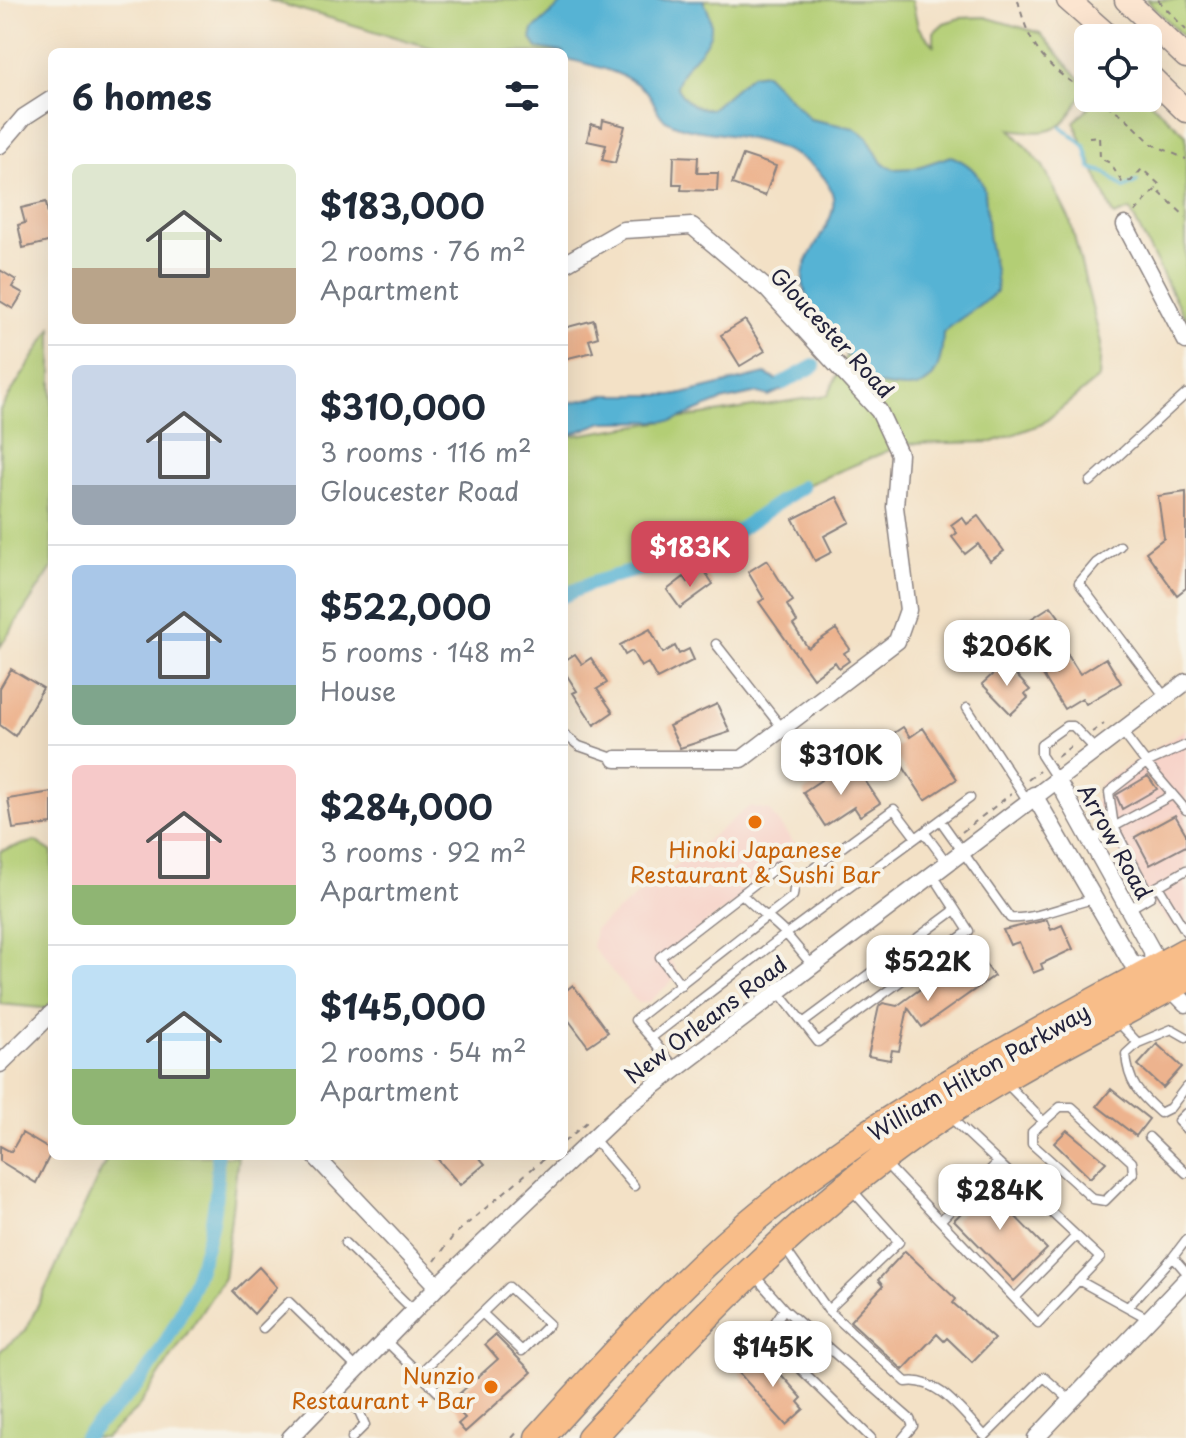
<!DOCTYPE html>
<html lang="en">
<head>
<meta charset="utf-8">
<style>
	body { margin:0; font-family:"Playpen Sans",sans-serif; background:#f6f6f7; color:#1f2937; height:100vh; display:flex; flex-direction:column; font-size:30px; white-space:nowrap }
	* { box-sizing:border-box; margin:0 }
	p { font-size:26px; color:#747a83 }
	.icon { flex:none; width:44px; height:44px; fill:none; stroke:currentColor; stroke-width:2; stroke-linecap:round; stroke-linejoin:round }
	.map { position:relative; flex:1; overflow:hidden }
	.sheet { position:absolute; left:48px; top:48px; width:520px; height:1112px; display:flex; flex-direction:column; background:#fff; border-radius:12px; box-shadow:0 8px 32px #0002 }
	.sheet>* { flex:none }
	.fabs { position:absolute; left:1074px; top:24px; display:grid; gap:16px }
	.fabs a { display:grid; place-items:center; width:88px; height:88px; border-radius:12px; background:#fff; box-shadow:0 8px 32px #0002; font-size:40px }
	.price { position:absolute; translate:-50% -68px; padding:0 18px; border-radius:16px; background:#fff; color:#222; font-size:26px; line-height:52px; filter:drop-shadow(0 2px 4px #0008) }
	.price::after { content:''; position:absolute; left:50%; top:48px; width:24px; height:18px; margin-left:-12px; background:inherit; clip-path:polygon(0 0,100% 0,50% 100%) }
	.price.on { background:#d1495b; color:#fff }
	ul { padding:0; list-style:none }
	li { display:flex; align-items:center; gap:24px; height:200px; padding:0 24px }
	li+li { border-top:2px solid #e0e1e3 }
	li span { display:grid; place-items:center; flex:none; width:224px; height:160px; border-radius:12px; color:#555 }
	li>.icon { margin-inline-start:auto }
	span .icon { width:96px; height:96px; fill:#fffc; stroke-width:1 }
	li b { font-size:34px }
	h2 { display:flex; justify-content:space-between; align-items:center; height:96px; padding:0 24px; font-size:34px }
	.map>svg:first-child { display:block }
	.built { fill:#f7d1c7 }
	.green { fill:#b3ce74; stroke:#6a7858; stroke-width:2 }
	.water { fill:#56b3d4; stroke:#3c6a88; stroke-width:2 }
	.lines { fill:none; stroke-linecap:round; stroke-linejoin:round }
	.stream { stroke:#56b3d4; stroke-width:4 }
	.canal { stroke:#56b3d4; stroke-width:14 }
	.building { fill:#edb38e }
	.lane-casing { stroke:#8a8280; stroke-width:11 }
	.street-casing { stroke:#8a8280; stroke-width:19 }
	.secondary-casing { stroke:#8a8280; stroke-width:25 }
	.highway-casing { stroke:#8a8280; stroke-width:31 }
	.path { stroke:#8a8280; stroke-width:2; stroke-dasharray:6 6; stroke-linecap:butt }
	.lane { stroke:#fff; stroke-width:8 }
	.street { stroke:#fff; stroke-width:16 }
	.secondary { stroke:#fce5d0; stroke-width:22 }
	.highway { stroke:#f8bd89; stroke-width:28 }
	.food-dot { fill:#e8710a; stroke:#f7f3e8; stroke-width:3 }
	.labels { text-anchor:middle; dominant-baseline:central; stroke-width:8; stroke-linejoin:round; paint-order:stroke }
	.street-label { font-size:22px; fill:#22223b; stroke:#f7f3e8 }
	.food-label { font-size:22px; fill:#c56008; stroke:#f7f3e8 }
</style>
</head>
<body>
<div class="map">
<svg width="1186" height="1438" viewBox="0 0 1186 1438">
	<rect width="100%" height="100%" fill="#f7f3e8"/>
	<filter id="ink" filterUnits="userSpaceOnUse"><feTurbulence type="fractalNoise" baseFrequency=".0125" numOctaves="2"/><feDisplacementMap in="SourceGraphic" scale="16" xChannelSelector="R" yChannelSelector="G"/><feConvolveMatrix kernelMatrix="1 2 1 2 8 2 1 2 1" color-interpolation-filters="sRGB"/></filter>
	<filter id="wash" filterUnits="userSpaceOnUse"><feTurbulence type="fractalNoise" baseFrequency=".006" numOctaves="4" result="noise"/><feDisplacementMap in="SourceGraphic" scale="32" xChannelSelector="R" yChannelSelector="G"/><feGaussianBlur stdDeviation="1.8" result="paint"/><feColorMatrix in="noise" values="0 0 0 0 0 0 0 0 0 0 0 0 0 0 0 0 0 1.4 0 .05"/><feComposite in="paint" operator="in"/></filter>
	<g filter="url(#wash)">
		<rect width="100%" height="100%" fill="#f3e1c6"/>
		<path class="built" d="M1186,729V922L1175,928L1138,889L1095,807L1100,784Z
			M750,806L769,810L802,854L666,953L679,975L649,1002L638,1003L592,947L595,929Z"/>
		<path class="green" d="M268,0H912L918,27L934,45V32L944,23L960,18L985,17L1040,33L1086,86C1065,129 1058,137 1010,129L1043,166L1070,220L1101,343L1099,378L1042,424L993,442L904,444L802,487L765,509L733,535L697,553L601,578L564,596V437L828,395L846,356L852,159L683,119L641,53L446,52Z
			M1147,0H1186V40Z
			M1098,98H1146L1186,135V321L1130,210L1114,216L1074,122Z
			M52,328V568L0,647V410Z
			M35,841L52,852V1009L0,1004V851Z
			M108,1156H238L224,1278L137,1409L105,1438H0V1351L26,1330Z"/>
		<path class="water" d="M566,0H703C729,46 685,52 676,86C685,102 693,108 711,109L751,75L765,73L810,119L854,128L867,137L882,163L894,169L915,168L951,156C995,174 983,202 989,241C992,258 997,273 997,291C981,308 960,316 943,333C942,360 938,389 905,388C896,387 882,387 874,383C860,376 811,308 805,292C790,251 856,221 825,179C802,149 756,139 722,134C703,131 679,130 663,118C656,112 654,99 647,92C625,71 593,66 564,58V52L537,48L531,39L533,30Z
			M765,374L783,383L784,389L769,396L758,393L721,401L673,421L603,422L564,437V404L605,395H678Z"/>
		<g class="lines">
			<path class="stream" d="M1062,127L1085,146L1091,168L1106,173L1124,188L1137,181"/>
			<path class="canal" d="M783,383L814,366
				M564,596C607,572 654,570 698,552C736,537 767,508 802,487
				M84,1438C102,1419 124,1402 140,1381C185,1320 221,1232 217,1156"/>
		</g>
		<g id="blocks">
			<path class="building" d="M603,120L625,126L615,163L602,160L606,145L587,141L591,124L602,127Z
				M743,155L776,166L765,196L732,184Z
				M674,156L698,157L697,173H718L717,191L681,190L682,184H673Z
				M46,202L52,241L23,248L18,225L25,223L21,208Z
				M0,270L16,280L12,287L23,293L13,309L0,301Z
				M594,320L598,337L589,340L593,352L564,359V328Z
				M745,320L765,351L740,366L721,335Z
				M1186,492V588L1177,595L1146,552L1164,538L1158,496Z
				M837,497L850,522L824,536L832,552L815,561L793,519Z
				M978,516L1004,551L990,561L978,544L965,554L952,537L957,533L951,525L962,517L967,524Z
				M767,560L793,601L787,605L797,622L793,625L808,648L836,629L850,649L844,653L849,661L839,668L835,662L813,678L759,602L764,599L748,572Z
				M704,570L713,584L680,608L667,590L684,577L688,582Z
				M1051,606L1059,617L1048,624L1080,674L1106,658L1121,683L1086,704L1082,698L1064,709L1017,633L1026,628L1023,624Z
				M650,629L663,653L675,646L679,654L689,649L694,660L657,679L648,663L641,667L632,651L625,655L620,645Z
				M575,654L582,664L591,658L607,683L597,689L613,712L594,725L573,693L577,691L564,671V661Z
				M1005,663L1030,690L1025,694L1028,698L1011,714L982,684Z
				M11,669L43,688L15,736L0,725V688Z
				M717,704L730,732L680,748L669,726Z
				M903,727L910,737L923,728L957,779L925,800L892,750L901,744L894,733Z
				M858,770L880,803L860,816L854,807L825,826L803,792L832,773L838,783Z
				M1148,776L1157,789L1122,809L1116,795Z
				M52,792V824L13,829L8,799Z
				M1175,815L1186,834V846L1150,865L1135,837Z
				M1047,920L1051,930L1062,925L1073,949L1041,964L1043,969L1033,973L1019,942L1010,945L1003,930Z
				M975,949L994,976L922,1027L908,1008L899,1051L892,1050L890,1060L868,1056L879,1006L883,1003L897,1006Z
				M573,985L608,1032L588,1046L564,1014V992Z
				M1157,1044L1182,1067L1163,1088L1138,1065Z
				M1111,1089L1149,1119L1136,1136L1097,1106Z
				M1067,1130L1106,1162L1090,1178L1054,1143Z
				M22,1133L52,1151L36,1183L0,1161V1146L11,1152Z
				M435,1156H478L485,1164L460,1185Z
				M995,1180L1011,1196L1003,1204L1047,1249L1014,1281L954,1220Z
				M905,1251L956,1299L953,1303L994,1339L972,1362L947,1338L944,1341L937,1334L903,1370L850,1321L883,1286L878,1280Z
				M259,1267L277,1287L254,1314L233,1292Z
				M495,1335L532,1372L465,1432L458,1424L465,1418L450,1402L498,1359L485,1344Z
				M762,1353L802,1398L798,1402L804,1409L786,1425L739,1373Z"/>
		</g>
	</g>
	<g filter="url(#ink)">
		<use href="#blocks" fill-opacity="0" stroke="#8a8280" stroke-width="2"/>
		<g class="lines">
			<defs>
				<path id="lane" d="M1090,482L1186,394
					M1120,546L1096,563L1079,583L1165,697
					M716,644L782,728
					M967,708L1027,800
					M1121,730L1146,763L1186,745
					M564,734L579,746L616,759
					M1056,778L1041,755V744L1066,726H1073L1095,749
					M940,820L1010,918C1033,920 1068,905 1093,899
					M924,832L947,863
					M1090,840L1172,795
					M1158,886L1186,932
					M1148,892L1114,827L1109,792L1146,763L1186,810
					M1129,909L1151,896L1148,892L1186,870
					M812,965L786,934L970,798
					M681,985L660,957L778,866L795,882
					M778,991L818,1042L969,931L933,875
					M1117,1021L1138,1043L1172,1029L1186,1037
					M803,1023L955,910
					M651,1038L635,1020L793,896L795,882L894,809L916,838
					M1138,1043L1126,1054C1128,1083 1139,1094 1160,1113L1170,1108L1186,1087
					M676,1069L651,1038L786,934C771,918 756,910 742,894
					M1005,1082L1044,1122
					M1060,1107H1072L1132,1162L1133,1173L1105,1201L1093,1199L1032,1144V1132Z
					M1186,1113L1178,1121L1186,1129
					M1149,1137L1186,1173
					M594,1139L634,1186
					M885,1163L1038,1323L1100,1258L951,1118
					M941,1220L998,1162
					M1186,1240L1173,1257L1186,1272
					M345,1243L413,1310
					M783,1246L828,1310L899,1242L852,1190
					M753,1274L784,1309L910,1419L913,1426L903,1438
					M1078,1280L1149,1319
					M1015,1298L1076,1236
					M1128,1307L1173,1257
					M784,1309L771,1328V1340L871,1438
					M828,1310L906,1382C938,1376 964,1415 985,1436L1044,1377L1071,1401
					M263,1328L289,1302L357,1368
					M385,1340L438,1392
					M419,1374L509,1287L549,1324L522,1351L482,1313
					M336,1391L359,1411L365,1425L352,1438"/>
				<path id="street" d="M0,145L24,117L52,99
					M1125,225L1186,341
					M564,264L623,230L692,226L767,289L879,411L899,454L895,507L908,610L897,641L742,759H616
					M1056,778L1152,951L1153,970
					M1034,795L1131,962L1153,970L1186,1004
					M0,1064L52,1013
					M315,1156L438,1286
					M290,1438L438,1286L625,1108L1186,682
					M1036,1438L1186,1280"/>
				<path id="secondary" d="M1068,0L1111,38
					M1126,0L1186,57
					M1148,74L1186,111"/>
				<path id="highway" d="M539,1438C613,1356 687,1273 774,1203C900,1102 1045,1030 1186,952
					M591,1438C689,1331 786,1229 903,1143C991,1078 1091,1030 1186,978"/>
			</defs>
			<use href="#lane" class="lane-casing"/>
			<use href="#street" class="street-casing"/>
			<use href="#secondary" class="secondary-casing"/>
			<use href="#highway" class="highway-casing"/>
			<path class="path" d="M1018,0C1030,50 1045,66 1088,93
				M1158,0L1186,30
				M1096,98L1124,116L1152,144L1186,159
				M1089,137L1099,136L1100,158L1110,163L1122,182L1131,181L1142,169L1160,185L1156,189
				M1135,212L1156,189L1186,217
				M1092,732L1104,724
				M1057,757L1074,744
				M1028,780L1039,771
				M962,832L1011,794
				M564,1142L587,1122
				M435,1261L454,1235L547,1156
				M512,1438L519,1430"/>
			<use href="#lane" class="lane"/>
			<use href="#street" class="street"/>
			<use href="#secondary" class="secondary"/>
			<use href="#highway" class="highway"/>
		</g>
	</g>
	<g class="food-dot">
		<circle cx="755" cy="822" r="8"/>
		<circle cx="491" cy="1387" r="8"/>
	</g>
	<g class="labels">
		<g class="street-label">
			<text transform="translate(833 332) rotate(47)">Gloucester Road</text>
			<text transform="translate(1116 841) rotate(61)">Arrow Road</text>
			<text transform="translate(705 1019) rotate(-37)">New Orleans Road</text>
			<text transform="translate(978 1071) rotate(-30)">William Hilton Parkway</text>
		</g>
		<g class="food-label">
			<text x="755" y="848">Hinoki Japanese<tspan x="755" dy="25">Restaurant &amp; Sushi Bar</tspan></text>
			<text x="475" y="1374" text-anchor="end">Nunzio<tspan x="475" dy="25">Restaurant + Bar</tspan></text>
		</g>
	</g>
</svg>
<div class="fabs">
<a><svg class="icon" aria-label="locate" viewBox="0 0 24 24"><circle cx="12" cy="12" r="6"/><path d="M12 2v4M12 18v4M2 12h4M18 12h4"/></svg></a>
</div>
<b class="price on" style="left:690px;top:589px">$183K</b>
<b class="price" style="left:1007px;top:688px">$206K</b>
<b class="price" style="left:841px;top:797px">$310K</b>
<b class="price" style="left:928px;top:1003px">$522K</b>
<b class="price" style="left:1000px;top:1232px">$284K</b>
<b class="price" style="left:773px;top:1389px">$145K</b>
<section class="sheet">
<h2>6 homes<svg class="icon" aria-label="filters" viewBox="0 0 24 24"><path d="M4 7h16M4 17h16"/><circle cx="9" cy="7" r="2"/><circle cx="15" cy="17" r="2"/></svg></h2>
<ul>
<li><span style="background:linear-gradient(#dfe7d0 65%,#b9a48a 0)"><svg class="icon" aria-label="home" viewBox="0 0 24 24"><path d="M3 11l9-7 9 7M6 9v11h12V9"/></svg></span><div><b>$183,000</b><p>2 rooms · 76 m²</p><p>Apartment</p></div></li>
<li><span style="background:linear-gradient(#c9d6e8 75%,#9aa5b1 0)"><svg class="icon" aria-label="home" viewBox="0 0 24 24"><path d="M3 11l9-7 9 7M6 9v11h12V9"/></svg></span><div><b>$310,000</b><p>3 rooms · 116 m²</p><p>Gloucester Road</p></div></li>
<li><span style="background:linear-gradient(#a9c7e8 75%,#7fa58c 0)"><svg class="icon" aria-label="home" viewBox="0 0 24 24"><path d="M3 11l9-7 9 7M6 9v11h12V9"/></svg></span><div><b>$522,000</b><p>5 rooms · 148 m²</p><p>House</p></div></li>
<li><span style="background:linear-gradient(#f6c9c9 75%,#8fb573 0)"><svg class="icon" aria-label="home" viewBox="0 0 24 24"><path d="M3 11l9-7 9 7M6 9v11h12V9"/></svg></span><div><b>$284,000</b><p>3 rooms · 92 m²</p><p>Apartment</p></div></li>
<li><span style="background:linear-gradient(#bfe0f5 65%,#8fb573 0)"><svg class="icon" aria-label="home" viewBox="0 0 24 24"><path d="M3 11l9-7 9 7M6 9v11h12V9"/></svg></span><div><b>$145,000</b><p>2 rooms · 54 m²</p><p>Apartment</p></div></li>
</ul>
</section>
</div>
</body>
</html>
